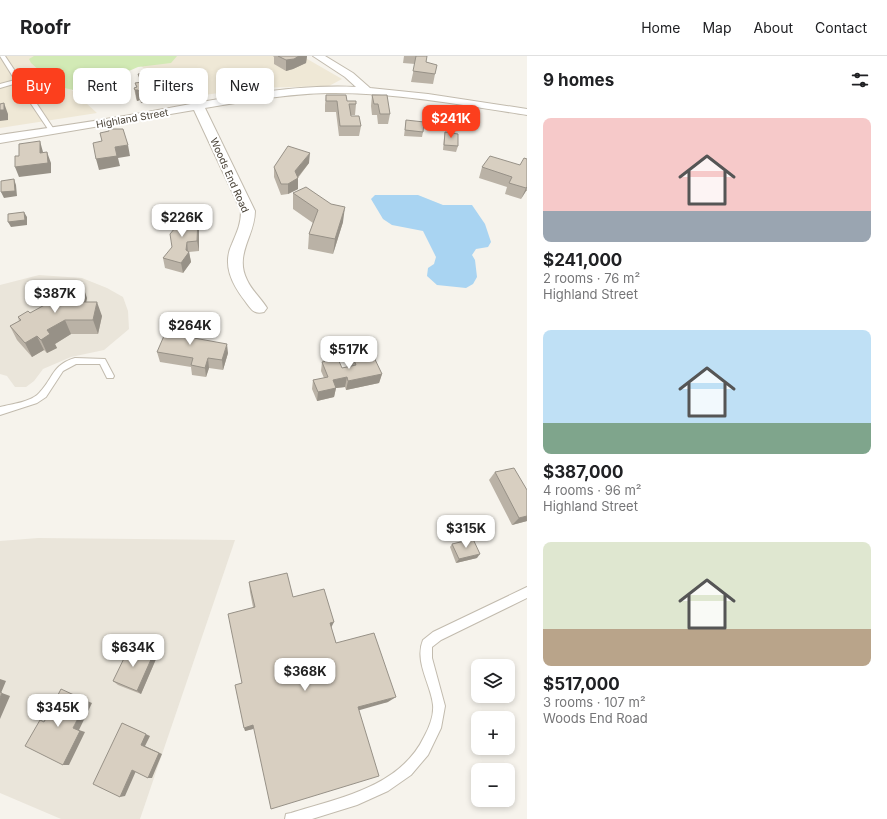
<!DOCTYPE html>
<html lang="en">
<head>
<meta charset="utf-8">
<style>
	body { margin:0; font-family:Inter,sans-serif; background:#f6f6f6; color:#202124; height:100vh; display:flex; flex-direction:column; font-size:15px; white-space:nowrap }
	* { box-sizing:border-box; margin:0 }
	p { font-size:13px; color:#757577 }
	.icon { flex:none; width:22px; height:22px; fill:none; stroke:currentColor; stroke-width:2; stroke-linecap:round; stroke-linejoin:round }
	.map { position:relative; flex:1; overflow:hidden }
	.sheet { display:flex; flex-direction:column; background:#fff; width:360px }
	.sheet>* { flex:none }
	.banner { position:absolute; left:12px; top:12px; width:380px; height:36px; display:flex; gap:8px }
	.buttons { position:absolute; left:471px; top:603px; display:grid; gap:8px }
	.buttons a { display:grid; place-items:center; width:44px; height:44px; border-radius:8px; background:#fff; box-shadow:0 2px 6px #0003; font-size:20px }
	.price { position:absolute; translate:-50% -34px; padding:0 9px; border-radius:8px; background:#fff; color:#222; font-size:13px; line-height:26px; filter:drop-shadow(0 1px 2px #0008) }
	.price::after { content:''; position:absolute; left:50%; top:24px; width:12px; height:9px; margin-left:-6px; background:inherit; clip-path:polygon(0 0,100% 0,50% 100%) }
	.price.active { background:#fc3f1d; color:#fff }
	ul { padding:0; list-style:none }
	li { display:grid; align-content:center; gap:8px; height:212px; padding:0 16px }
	li span { display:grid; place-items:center; height:124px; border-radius:8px; color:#555 }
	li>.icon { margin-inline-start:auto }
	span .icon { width:72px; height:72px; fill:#fffc; stroke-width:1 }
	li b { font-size:17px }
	h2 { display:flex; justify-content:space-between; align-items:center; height:48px; padding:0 16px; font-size:17px }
	.chip { padding:0 14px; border-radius:8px; background:#fff; box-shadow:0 2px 6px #0003; font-size:14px; line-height:36px }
	.chip.active { background:#fc3f1d; color:#fff }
	header { display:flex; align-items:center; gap:24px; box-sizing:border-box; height:56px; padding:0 20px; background:#fff; border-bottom:1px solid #e0e0e0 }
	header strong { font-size:19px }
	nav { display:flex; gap:22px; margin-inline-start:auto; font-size:14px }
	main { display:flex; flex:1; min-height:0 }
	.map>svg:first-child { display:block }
	.residential { fill:#eae5da }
	.education { fill:#efe8d6 }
	.green { fill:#d2eab5 }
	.water { fill:#a9d4f2 }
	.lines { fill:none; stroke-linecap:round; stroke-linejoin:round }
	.lane-casing { stroke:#c2bbae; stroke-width:2 }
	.street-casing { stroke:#c2bbae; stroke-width:2 }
	.lane { fill:#fff; fill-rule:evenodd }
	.street { fill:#fff; fill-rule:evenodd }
	.wall { fill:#bab2a6 }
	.shaded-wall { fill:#979187 }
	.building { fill:#d8cfc1; stroke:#979187 }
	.labels { text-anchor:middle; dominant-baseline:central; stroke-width:4; stroke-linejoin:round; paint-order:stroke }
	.far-street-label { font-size:10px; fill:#4b4439; stroke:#fff }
</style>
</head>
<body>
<header>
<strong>Roofr</strong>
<nav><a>Home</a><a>Map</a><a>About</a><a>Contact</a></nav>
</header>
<main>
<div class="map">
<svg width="527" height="763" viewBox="0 0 527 763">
	<rect width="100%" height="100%" fill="#f6f3ec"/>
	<path class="residential" d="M39,219L82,222L107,232L123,241L128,255L129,273L104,294L71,301L43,313L34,325L26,331H15L7,320L0,318V229Z
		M38,482L235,484L140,763H61L0,737V485Z"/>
	<path class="education" d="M0,0H34L97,57L0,72Z
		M128,0H302L342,23L329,30L256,32L182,42Z"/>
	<path class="green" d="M34,0H177L171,7L138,11L81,36L57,30L31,7L29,3Z"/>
	<path class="water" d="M375,139H418L443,149H472L485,168L491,186L488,191L476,193L472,199L475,204L477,221L473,228L466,232L437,229L427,220L428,212L434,208L436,201L423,175L392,169L383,163L371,143Z"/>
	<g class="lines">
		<defs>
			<path id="lane" d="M0,0H5L55,75L54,76H50L17,27L0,32V28L15,24Z
				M75,302L105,303L114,320L113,322H107L100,308H76L63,315L46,341L37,347L0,359V351C12,348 32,346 40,336C54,321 52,309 75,302Z
				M527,531V542L441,584L432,591V602L445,650L441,672L428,699L411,719L388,735L357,749L312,763H285L286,758L291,757C339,742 400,731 424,681C429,672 434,659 433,649C431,628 414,606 423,584L433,576Z"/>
			<path id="street" d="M313,0H325L353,17L370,32L428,38L527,53V59C461,49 395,36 328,37C287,38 246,45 205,52L255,155C255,180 234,198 247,224C252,235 261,242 267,252L264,256C254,259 251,253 245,245C232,228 222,209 232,188C237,176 241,168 241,155L194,54L0,87V79C53,71 106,64 158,54C224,42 289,28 356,31L345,21Z"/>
		</defs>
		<use href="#lane" class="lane-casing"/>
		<use href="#street" class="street-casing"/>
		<use href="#lane" class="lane"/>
		<use href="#street" class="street"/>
	</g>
	<path class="wall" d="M273,0H307L306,7L293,13L286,15L274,8V1Z
		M404,0H416L426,6L435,18L433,28L411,26L415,8L403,7Z
		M138,18L159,33L161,43L141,47L140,44L137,45L136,42L134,32L136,31L135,27L140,26Z
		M112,30L127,33L128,39L116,41L113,35Z
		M326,39L356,48L355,59H351V60L361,70L359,80H339L336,56H325V49Z
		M372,39L390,58L388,68H378L377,59H372L371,50Z
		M406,64L423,76L422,81L404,80Z
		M445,76L458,90L456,96L443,94L444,82Z
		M527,103V135H526L521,143L505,138L507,131L479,122L482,111L520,109Z
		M309,107L298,122V133L288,138L281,139L274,121V111Z
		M293,137L331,148L343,166L333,198L308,193L309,178L313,167L293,153Z
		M199,172V195L189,196L191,206L183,217L165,212L163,202Z
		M87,242L86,246L102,260L98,278H71L55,288L57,292L47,297L44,294L32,301L17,284L10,270L19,265L18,261L30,257L56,246Z
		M188,269L189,279L188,281L228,297L223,314L209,312L206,321L192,319L191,311L160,306L157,296Z
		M350,295L382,318L379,327L346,334L345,331L336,332L334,341L317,345L312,333L313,324L324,322L321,315L322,306L342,312L351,310L348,304Z
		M495,416L527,434V465L512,469L489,424Z
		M452,488L477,502L456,507L450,491Z
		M249,526L293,541L331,571L336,587L388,646L253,673L245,675L242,627L253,551L250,536Z
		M153,599L156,603L141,638L118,629L113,625Z"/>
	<path class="shaded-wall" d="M299,0H307L306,7L293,13L286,15V4Z
		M127,33L128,39L116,41L115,36Z
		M159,33L161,43L141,47L140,37Z
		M135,34H138L140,44L137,45Z
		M4,47L8,58V64L0,65V54Z
		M40,85L43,96L44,107L47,96L51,107V117L19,121L15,111L40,97Z
		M128,89L130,100L118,102L120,110L99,114L96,103L115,91Z
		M310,97L309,107L297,122H298V133L288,138V128L295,115Z
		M14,123L16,129L17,140L4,142L1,136Z
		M527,131L526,135L521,143L526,132Z
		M345,151L343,166L333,198L335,183Z
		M24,156L27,161V169L11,171L8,166Z
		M198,161L199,172V195L197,185Z
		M187,186L188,196H189L191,206L183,217L181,207L186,194Z
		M82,227L87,242L83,260L77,246Z
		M97,246L102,260L98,278L93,264Z
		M65,264L71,278L55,288L57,292L47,297L41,284L47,274Z
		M188,269L189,279L185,290L183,280Z
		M37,280L44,294L32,301L25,287Z
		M227,288L228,297L223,314L222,304Z
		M208,302L209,312L206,321L205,312Z
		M382,318L379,327L346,334L348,325Z
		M347,321L345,331L336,332L334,341L317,345L318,336L333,324Z
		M527,460V465L512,469L519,462Z
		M480,498L477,502L456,507L459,503Z
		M334,566L330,574V567Z
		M153,599L156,603L141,638L137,635Z
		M0,623L6,625L1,637H0Z
		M2,637L10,640L0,663V642Z
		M396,641L388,646L353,656L358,651Z
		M87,645L92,647L79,674L85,676L69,709H63L73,672Z
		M122,667L150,680L145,690L162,698L152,722H148L141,689Z
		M253,669V673L245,675L244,672Z
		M132,714L136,715L125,740L120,741Z"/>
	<path class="building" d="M278,0H299L294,3L286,4Z
		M416,0H427L426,6L437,9L435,18L413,15Z
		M150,16L159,33L140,37L138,34H135L134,32L137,31L135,27L142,26L138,18Z
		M124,27L127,33L115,36L112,30Z
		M326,39H346L347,45H356V48H349L351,60H359L361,70H340L337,45H326Z
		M372,39H387L390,58H380L378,48H374Z
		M4,47V54H0V48Z
		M406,64L424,66L423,76L405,74Z
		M109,73H123L128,89L115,91L117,100L96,103L93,87L102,85L100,77L109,75Z
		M445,76L458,78V90L444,89Z
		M40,85V97L47,96L48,107L15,111V100H19V88Z
		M288,90L310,97L295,115L298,122L288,128H281L274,111Z
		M490,100L520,109L524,102L527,103V131L526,132L509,127L512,121L482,111Z
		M14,123L15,135L1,136V125Z
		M306,131L331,148L345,151L335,183L309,178L318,154L293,137Z
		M24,156L25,164L8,166V158Z
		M198,161L197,185L187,186L186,194L189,196L181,207L163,202L172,191L170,178L175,172V162Z
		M64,227H82L77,246H97L93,264H65L47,274L50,278L41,284L37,280L25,287L10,270L21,264L18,261L28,255L30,257L50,246H56Z
		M170,266L188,269L183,280L227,288L222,304L208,302L205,312L191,309L193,302L157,296Z
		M369,291L382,318L348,325L347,321L333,324L336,332L318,336L313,324L328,321L322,306L338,303L342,312L356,309L350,295Z
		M514,412L527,434V460L519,462L495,416Z
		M473,483L480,498L459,503L452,488Z
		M287,517L293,541L324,533L334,566L330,567L336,587L374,577L396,641L358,651L379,720L271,753L253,669L244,672L235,629L242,627L228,558L255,551L249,526Z
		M130,590L153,599L137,635L113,625Z
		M61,633L87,645L73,672L80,675L63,709L25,690L40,664L44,666Z
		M0,636L2,637L0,642Z
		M122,667L146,678L141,689L159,697L148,722L132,714L120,741L93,728Z"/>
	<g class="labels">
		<g class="far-street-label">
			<text transform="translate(132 62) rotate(-10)">Highland Street</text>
			<text transform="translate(230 119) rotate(66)">Woods End Road</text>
		</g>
	</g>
</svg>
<div class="buttons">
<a><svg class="icon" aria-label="layers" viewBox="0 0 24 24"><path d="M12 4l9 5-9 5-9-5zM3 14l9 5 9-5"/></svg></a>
<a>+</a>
<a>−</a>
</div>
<b class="price active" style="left:451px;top:83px">$241K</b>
<b class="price" style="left:182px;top:182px">$226K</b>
<b class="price" style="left:55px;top:258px">$387K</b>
<b class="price" style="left:190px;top:290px">$264K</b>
<b class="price" style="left:349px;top:314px">$517K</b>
<b class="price" style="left:466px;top:493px">$315K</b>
<b class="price" style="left:133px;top:612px">$634K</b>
<b class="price" style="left:305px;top:636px">$368K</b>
<b class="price" style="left:58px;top:672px">$345K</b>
<div class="banner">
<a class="chip active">Buy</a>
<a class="chip">Rent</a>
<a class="chip">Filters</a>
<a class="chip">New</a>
</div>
</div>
<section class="sheet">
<h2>9 homes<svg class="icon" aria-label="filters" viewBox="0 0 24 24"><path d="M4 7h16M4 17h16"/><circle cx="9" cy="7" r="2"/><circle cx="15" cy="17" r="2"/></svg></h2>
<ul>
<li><span style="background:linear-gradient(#f6c9c9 75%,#9aa5b1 0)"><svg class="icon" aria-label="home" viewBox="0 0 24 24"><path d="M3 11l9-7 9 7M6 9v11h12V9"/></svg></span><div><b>$241,000</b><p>2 rooms · 76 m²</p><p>Highland Street</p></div></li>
<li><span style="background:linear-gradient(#bfe0f5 75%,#7fa58c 0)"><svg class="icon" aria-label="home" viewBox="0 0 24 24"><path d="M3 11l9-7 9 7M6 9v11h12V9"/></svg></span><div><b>$387,000</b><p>4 rooms · 96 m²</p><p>Highland Street</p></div></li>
<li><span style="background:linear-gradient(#dfe7d0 70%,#b9a48a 0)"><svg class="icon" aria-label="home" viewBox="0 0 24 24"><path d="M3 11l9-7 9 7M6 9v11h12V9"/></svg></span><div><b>$517,000</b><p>3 rooms · 107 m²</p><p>Woods End Road</p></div></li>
</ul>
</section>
</main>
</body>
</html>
